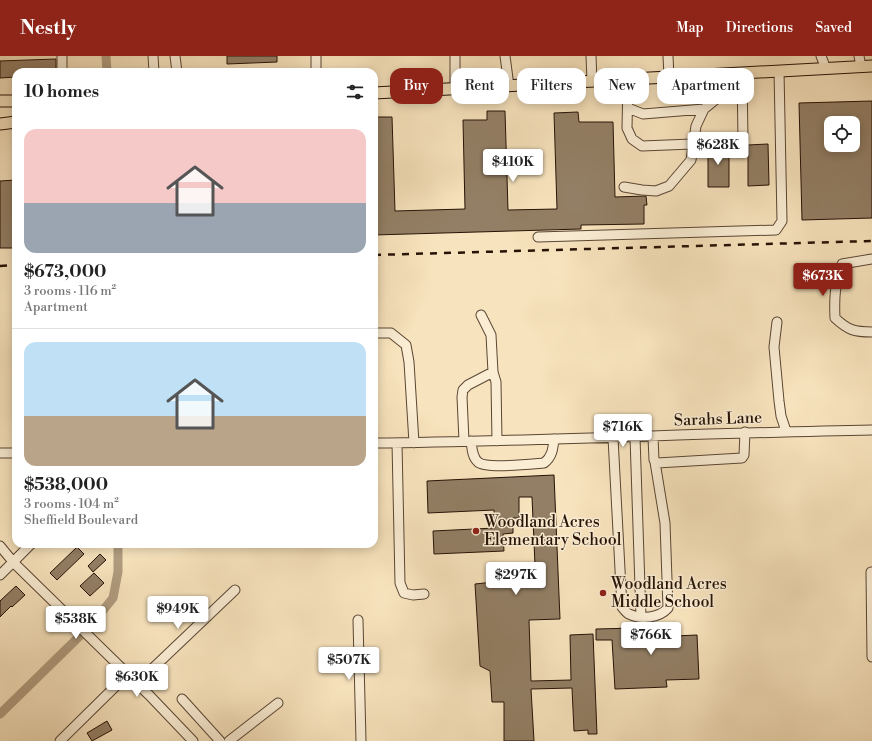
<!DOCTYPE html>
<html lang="en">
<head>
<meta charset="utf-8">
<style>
	body { margin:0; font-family:"Libre Bodoni",serif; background:#f2f2f2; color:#222; height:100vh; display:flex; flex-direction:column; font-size:15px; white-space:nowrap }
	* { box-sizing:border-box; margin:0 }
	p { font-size:13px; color:#767676 }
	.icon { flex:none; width:22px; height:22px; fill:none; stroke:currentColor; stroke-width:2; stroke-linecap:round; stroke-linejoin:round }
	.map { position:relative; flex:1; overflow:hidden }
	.panel { position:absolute; left:12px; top:12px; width:366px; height:480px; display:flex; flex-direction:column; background:#fff; border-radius:12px; box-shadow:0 2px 10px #0003 }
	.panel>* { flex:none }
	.hud { position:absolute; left:390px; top:12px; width:380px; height:36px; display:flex; gap:8px }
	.controls { position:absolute; left:824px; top:60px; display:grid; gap:8px }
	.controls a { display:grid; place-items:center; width:36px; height:36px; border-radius:8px; background:#fff; box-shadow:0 2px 10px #0003; font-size:20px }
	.price { position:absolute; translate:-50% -34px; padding:0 9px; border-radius:4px; background:#fff; color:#222; font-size:13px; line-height:26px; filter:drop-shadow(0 1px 2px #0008) }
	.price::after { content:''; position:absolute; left:50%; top:24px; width:12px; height:9px; margin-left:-6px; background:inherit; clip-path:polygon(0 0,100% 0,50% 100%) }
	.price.selected { background:#8f2418; color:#fff }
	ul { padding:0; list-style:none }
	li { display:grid; align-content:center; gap:8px; height:212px; padding:0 12px }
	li+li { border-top:1px solid #e0e0e0 }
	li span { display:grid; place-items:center; height:124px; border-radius:12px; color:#555 }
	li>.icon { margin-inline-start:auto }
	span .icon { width:72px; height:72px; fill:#fffc; stroke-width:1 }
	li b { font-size:17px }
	h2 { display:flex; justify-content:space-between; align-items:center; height:48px; padding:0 12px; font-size:17px }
	.pill { padding:0 14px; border-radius:12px; background:#fff; box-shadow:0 2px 10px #0003; font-size:14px; line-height:36px }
	.pill.selected { background:#8f2418; color:#fff }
	header { display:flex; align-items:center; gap:24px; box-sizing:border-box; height:56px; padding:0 20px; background:#8f2418; color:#fff }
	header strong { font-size:19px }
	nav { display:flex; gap:22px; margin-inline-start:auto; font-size:14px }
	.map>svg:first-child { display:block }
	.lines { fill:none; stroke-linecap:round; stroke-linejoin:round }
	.canal { stroke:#b09c7f; stroke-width:9 }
	.building { fill:#937f65; stroke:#261206; fill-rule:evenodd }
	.minor-casing { stroke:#5a4634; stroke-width:11 }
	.major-casing { stroke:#261206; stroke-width:13 }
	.minor { stroke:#faedd4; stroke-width:9 }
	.major { stroke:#f7e3bd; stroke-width:11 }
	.rail { stroke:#261206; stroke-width:2.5; stroke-dasharray:7 7; stroke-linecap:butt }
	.poi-dot { fill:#8f2418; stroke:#faedd4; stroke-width:1.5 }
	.labels { text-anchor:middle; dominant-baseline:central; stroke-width:3; stroke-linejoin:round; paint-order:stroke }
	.street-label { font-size:16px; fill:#261206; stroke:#faedd4 }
	.poi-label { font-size:16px; fill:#261206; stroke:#faedd4; text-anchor:start }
</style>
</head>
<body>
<header>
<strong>Nestly</strong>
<nav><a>Map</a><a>Directions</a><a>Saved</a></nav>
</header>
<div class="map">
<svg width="872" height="685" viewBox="0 0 872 685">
	<rect width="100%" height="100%" fill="#f7e3bd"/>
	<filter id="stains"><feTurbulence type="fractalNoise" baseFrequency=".005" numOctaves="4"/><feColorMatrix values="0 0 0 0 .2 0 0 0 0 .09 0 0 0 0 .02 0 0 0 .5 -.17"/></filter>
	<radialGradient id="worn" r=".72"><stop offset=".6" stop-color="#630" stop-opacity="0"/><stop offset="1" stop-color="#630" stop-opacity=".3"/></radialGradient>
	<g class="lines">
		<path class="canal" d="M106,0L107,16
			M0,658L92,568L113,542L118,516V488"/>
	</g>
	<path class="building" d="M227,0H277V6L227,8Z
		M56,3V16H16V21L0,22V5Z
		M872,45V162L802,164L799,47ZM831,67H853V89H831Z
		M487,55H505L508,154L557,153L554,57L578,56L579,66H613L615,141L646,140L647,149H644V168L581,169V173L374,179V61H392L395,155L465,153L463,64H487Z
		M768,88L769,129L748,130V89Z
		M708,90H729V131H708Z
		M16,124V192H0V125Z
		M554,419L560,563L529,564L531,625L571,624L570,579L593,578L597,678H588V674L574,675L572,632L531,633L534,685H504V646H492L490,615L480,610L475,528L494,526L493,510L535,509L532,441H519V462H513V477L503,478L504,495L434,498L433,475L495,472L494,454L428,457L427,425Z
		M77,491L84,498L57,524L50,517Z
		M100,498L106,504L93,516L88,510Z
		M94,517L104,527L90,540L80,530Z
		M16,530L25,539L12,551L11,550L0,561V545Z
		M675,571V580L697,579L699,623L666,624L667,631L615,633L612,584H596V573Z
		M107,665L112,674L92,685L87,677Z"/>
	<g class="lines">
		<defs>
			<path id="minor" d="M62,0V16
				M153,0L154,16
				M175,0L177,16
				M316,0V16
				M505,0L509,30
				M591,0L592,25
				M668,0L669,21
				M821,0L826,13
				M859,0L861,11
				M742,18L743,83
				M628,23L627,72L632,83L642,90L692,88
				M455,33V0
				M628,52L643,58L704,53L715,44L716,18
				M624,131L642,134L656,135L669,130L691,104L696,70L704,53
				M538,181L776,174L782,165L779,15
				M872,203L842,208C835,228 834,241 835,262C848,274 854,276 872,276
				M481,259L491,279L493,316L496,326L497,385
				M777,266L774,291L779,345L781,360L786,375
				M374,277H391L406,289L409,306L414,387
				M635,381L641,561
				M653,381L654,404L657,407L742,402L744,399L745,376
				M613,382L622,551C624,553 626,557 629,558C641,564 659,562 668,552L665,467L655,406
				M464,385L462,341L463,334L468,329L493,316
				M471,385C472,392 472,401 478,406C485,413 531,408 544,407C552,401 553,393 554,383
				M374,387C540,385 706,377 872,374
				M397,387L400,527L404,537L413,539L424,538
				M0,397H16
				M0,490L14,507L149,639L193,685
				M872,516H871L872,601
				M0,519L31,488
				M358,564L361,685
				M137,629L150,615L235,534
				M182,643L220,685
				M60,685L127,619
				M229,685L278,647"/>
			<path id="major" d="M374,37L872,10
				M0,45H16
				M0,68L16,66"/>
		</defs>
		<use href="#minor" class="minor-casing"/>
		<use href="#major" class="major-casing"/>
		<use href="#minor" class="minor"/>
		<use href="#major" class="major"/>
		<path class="rail" d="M374,199L872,185
			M0,210L16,209"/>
	</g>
	<g class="poi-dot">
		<circle cx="476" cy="475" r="4"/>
		<circle cx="603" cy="537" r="4"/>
	</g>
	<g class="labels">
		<g class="street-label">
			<text transform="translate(718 363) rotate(-2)">Sarahs Lane</text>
		</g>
		<g class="poi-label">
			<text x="484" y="466">Woodland Acres<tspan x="484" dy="18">Elementary School</tspan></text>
			<text x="611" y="528">Woodland Acres<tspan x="611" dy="18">Middle School</tspan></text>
		</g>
	</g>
	<rect width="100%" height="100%" filter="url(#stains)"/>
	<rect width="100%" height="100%" fill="url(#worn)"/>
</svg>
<div class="controls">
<a><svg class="icon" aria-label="locate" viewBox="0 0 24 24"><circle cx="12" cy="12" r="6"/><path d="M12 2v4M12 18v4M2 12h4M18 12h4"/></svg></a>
</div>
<b class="price" style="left:718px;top:110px">$628K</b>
<b class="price" style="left:513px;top:127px">$410K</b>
<b class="price selected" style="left:823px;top:241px">$673K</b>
<b class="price" style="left:623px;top:392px">$716K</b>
<b class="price" style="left:516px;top:540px">$297K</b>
<b class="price" style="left:178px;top:574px">$949K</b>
<b class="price" style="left:76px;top:584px">$538K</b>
<b class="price" style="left:651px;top:600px">$766K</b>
<b class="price" style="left:349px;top:625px">$507K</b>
<b class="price" style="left:137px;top:642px">$630K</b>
<div class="hud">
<a class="pill selected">Buy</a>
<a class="pill">Rent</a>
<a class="pill">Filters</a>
<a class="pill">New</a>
<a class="pill">Apartment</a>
</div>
<section class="panel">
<h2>10 homes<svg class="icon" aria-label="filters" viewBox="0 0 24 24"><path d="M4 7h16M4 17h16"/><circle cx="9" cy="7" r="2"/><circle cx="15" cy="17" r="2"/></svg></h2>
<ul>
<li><span style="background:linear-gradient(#f6c9c9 60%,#9aa5b1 0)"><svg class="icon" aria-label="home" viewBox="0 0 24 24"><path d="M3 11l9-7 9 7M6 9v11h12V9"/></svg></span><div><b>$673,000</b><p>3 rooms · 116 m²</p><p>Apartment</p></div></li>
<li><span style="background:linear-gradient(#bfe0f5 60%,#b9a48a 0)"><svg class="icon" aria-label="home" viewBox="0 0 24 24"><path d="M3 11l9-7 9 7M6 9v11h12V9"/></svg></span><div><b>$538,000</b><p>3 rooms · 104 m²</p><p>Sheffield Boulevard</p></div></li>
</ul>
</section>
</div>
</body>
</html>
